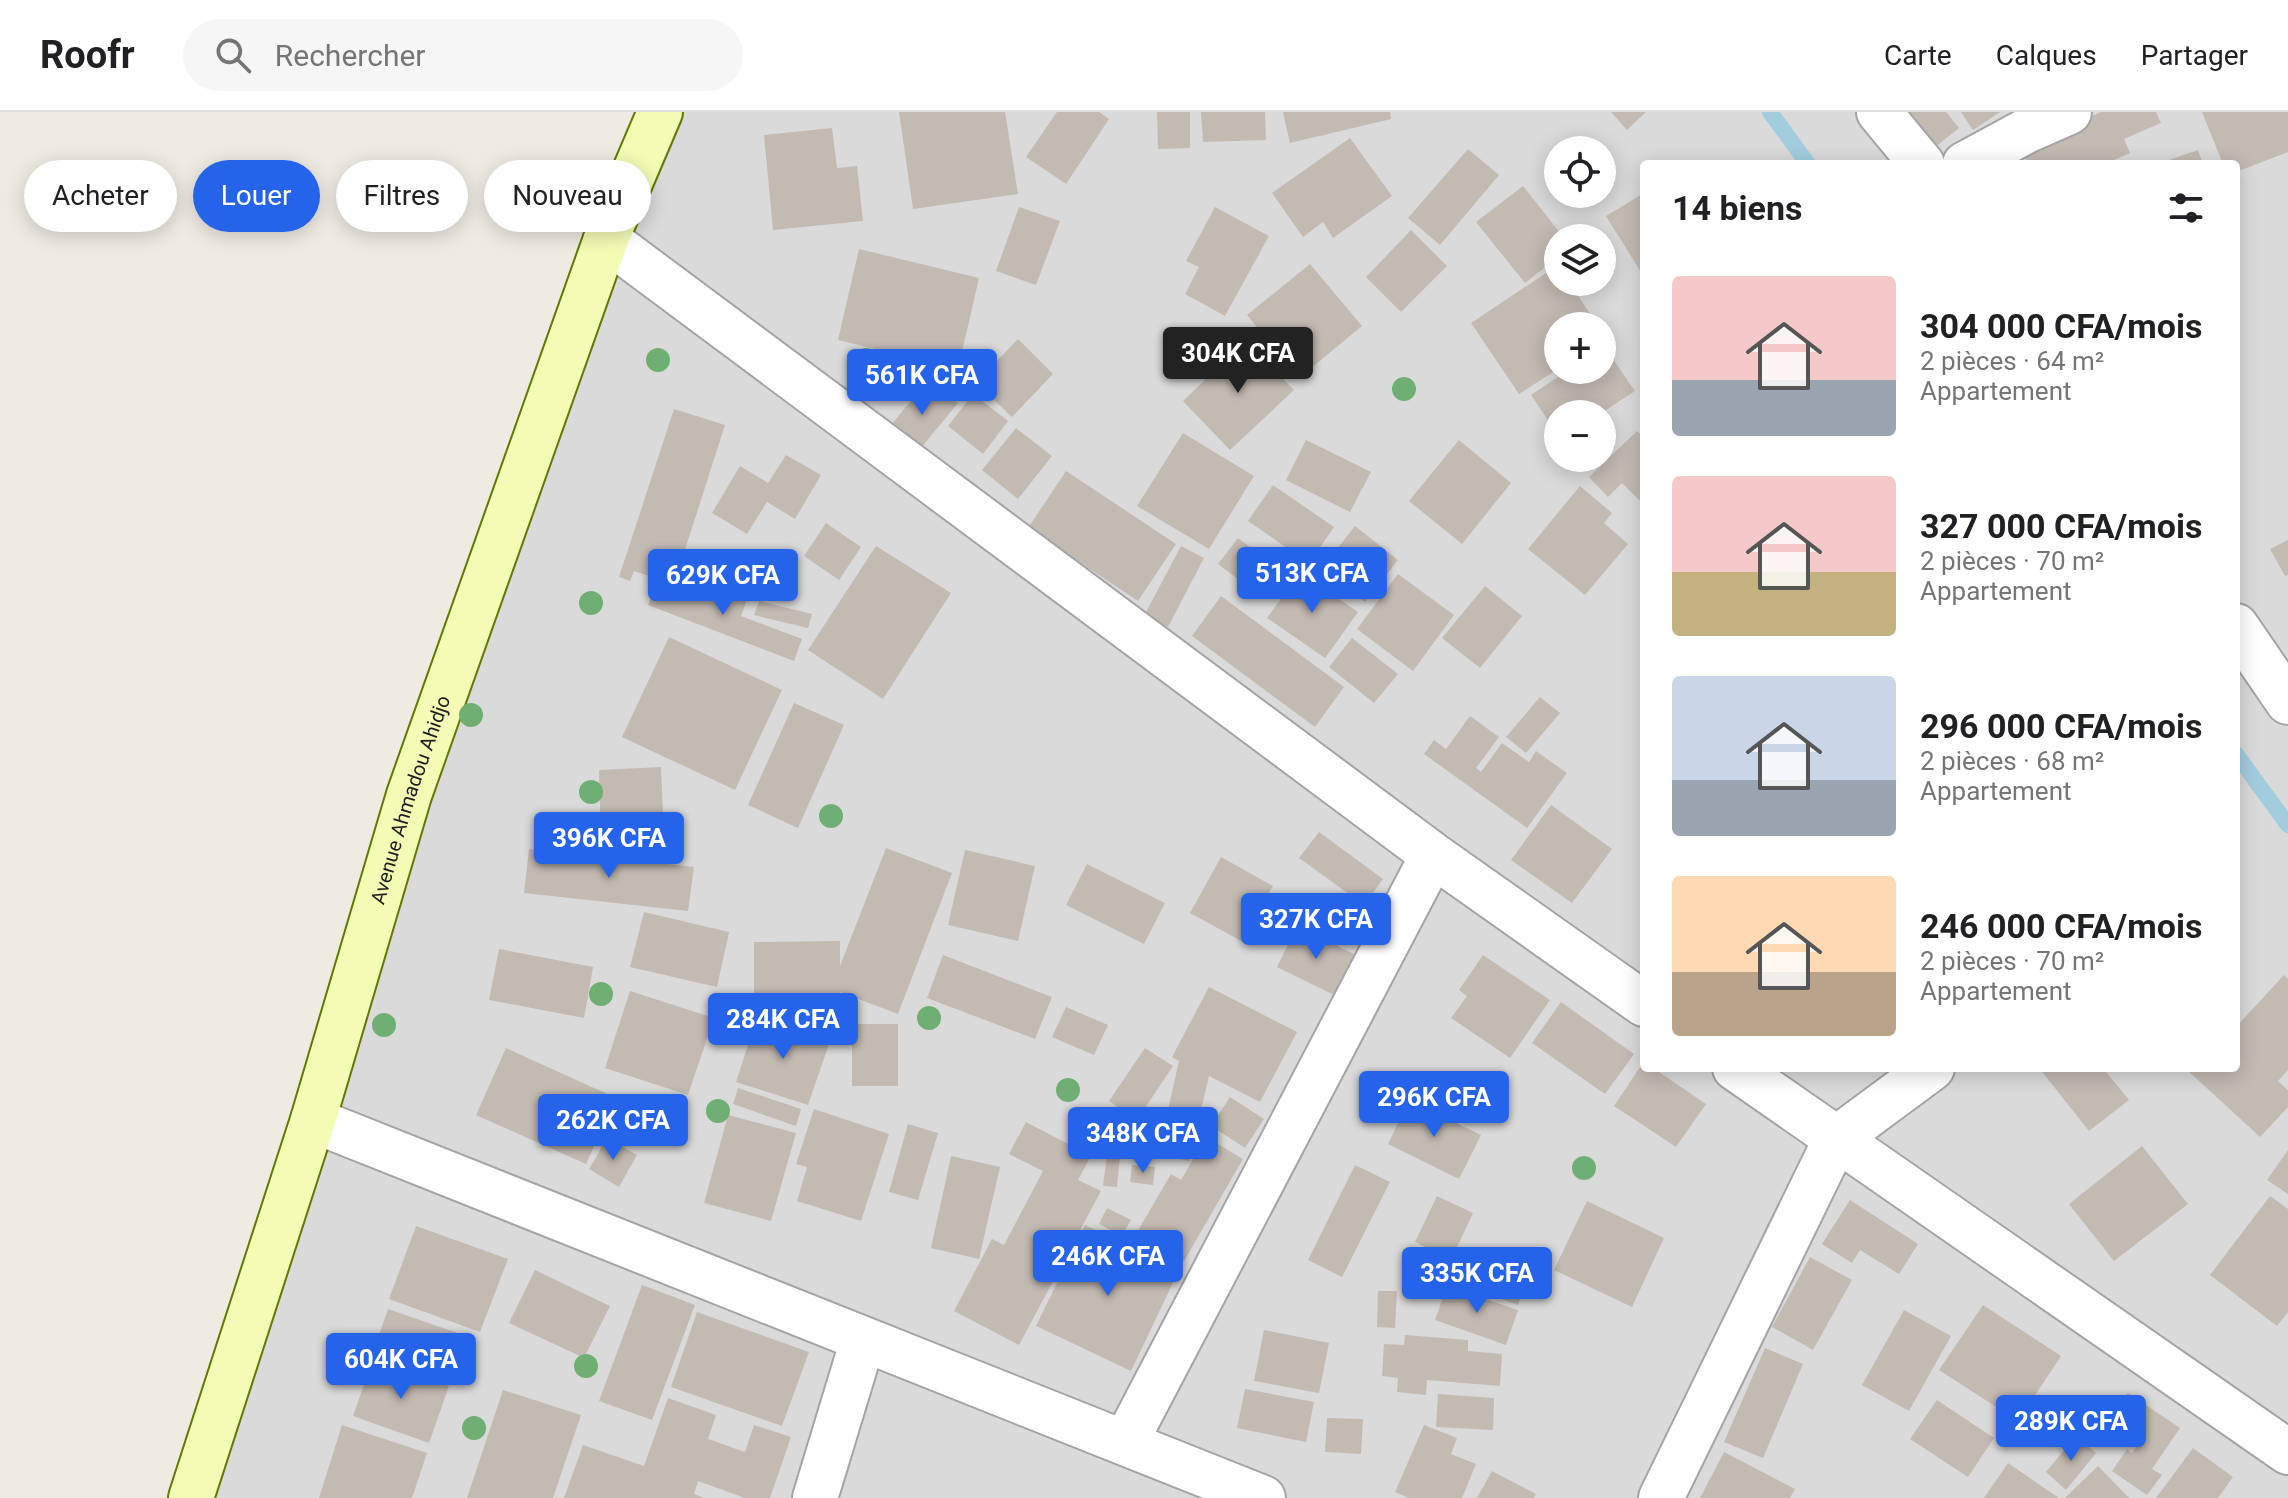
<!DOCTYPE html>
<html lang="fr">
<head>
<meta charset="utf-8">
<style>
	body { margin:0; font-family:Roboto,sans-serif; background:#f6f6f6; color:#202124; height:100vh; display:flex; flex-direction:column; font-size:30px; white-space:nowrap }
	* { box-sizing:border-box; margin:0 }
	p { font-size:26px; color:#757577 }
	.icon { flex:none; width:44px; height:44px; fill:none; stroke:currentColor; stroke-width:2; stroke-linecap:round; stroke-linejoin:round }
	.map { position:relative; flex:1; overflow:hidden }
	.side { position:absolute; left:1640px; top:48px; width:600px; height:912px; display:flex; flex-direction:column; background:#fff; border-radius:8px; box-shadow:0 4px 20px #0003 }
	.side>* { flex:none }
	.guide { position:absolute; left:24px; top:48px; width:760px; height:72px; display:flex; gap:16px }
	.fabs { position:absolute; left:1544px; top:24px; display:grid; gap:16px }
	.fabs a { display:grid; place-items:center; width:72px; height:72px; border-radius:50%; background:#fff; box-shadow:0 4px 20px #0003; font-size:40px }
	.price { position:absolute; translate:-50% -68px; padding:0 18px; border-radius:8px; background:#2563eb; color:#fff; font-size:26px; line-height:52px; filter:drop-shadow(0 2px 4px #0008) }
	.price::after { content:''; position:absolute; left:50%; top:48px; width:24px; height:18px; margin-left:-12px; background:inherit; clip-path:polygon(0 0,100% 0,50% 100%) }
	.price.on { background:#222; color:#fff }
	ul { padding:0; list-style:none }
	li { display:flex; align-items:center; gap:24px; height:200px; padding:0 32px }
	li span { display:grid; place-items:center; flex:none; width:224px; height:160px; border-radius:8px; color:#555 }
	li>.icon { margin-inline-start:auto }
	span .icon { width:96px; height:96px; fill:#fffc; stroke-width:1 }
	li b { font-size:34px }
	h2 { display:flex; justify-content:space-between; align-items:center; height:96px; padding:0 32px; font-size:34px }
	.pill { padding:0 28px; border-radius:36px; background:#fff; box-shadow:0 4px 20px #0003; font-size:28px; line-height:72px }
	.pill.on { background:#2563eb; color:#fff }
	header { display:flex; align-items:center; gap:48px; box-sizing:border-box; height:112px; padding:0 40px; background:#fff; border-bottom:2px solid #e0e0e0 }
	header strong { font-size:38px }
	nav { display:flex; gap:44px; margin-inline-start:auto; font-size:28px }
	.search { width:560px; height:72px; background:#f6f6f6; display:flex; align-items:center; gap:20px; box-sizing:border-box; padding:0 28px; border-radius:44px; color:#757577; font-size:30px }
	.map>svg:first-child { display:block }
	.residential { fill:#dbdada; fill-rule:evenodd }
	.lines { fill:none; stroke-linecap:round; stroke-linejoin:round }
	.stream { stroke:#a2cdde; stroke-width:16 }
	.building { fill:#c3bab2 }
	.street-casing { stroke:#a4a4a4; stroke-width:48 }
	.secondary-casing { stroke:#647702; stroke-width:48 }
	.street { stroke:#fff; stroke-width:44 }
	.secondary { stroke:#f4fbb5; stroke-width:44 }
	.tree { fill:#70af73 }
	.labels { text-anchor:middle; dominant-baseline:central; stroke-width:8; stroke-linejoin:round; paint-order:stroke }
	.street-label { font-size:20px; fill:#1d1d1d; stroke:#fff }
</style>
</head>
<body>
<header>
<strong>Roofr</strong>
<div class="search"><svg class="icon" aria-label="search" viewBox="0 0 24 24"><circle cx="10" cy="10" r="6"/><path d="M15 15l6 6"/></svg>Rechercher</div>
<nav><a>Carte</a><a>Calques</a><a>Partager</a></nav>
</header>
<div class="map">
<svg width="2288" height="1386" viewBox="0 0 2288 1386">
	<rect width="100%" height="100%" fill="#efebe3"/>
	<path class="residential" d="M660,0H2288V1386H191ZM1558,38H1602V82H1558ZM1644,52H2236V956H1644ZM1558,126H1602V170H1558ZM1558,214H1602V258H1558ZM1558,302H1602V346H1558Z"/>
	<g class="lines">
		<path class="stream" d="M1770,0L1808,52
			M2236,642L2288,713"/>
	</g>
	<path class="building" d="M899,0H1005L1018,82L913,97Z
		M1057,0H1099L1109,7L1066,72L1026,45Z
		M1157,0H1190V36L1158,37Z
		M1201,0H1265L1266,28L1203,30Z
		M1283,0H1390L1391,7L1290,31Z
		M1611,0H1646L1627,18Z
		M1905,0H1946L1959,16L1934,36Z
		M1961,0H2000L1973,18Z
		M2101,0H2156L2161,11L2124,27L2130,41L2105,52H2028L2021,36Z
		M2202,0H2288V40L2236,60V52H2223Z
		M832,16L837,56L857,54L863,109L773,118L764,23Z
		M1350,26L1392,84L1333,126L1323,110L1303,125L1272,81Z
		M1468,37L1499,63L1440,133L1408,106Z
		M2198,38L2203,52H2167L2166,49Z
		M1523,74L1564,126H1558V145L1525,171L1476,110Z
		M1644,81V165L1606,104Z
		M1019,95L1060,109L1036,173L996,159Z
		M1215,95L1269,124L1225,204L1185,182L1199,155L1186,149Z
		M1411,118L1447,154L1401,200L1366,165Z
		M859,137L979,166L958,257L838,228Z
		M1310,152L1362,214L1299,266L1247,203Z
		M1558,153V170H1569L1598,214H1558V257L1519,282L1471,211Z
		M1018,227L1053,262L1012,305L976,271Z
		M1246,228L1294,278L1230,338L1183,289Z
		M1604,234L1635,279L1600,302H1558V323L1531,283L1568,258H1602V235Z
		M928,268L958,291L916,342L887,318Z
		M973,282L1008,309L983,342L948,314Z
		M674,297L725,313L674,472L634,459L630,469L619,465Z
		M1016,316L1052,344L1018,387L982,358Z
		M1637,319L1644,326V393L1622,371L1608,385L1589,365Z
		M1183,321L1254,364L1209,437L1137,394Z
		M1306,328L1371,360L1350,400L1286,368Z
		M1459,328L1511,371L1462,432L1409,389Z
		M786,343L821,363L795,407L767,390L747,422L712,401L740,354L768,371Z
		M1066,359L1176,432L1138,489L1028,416Z
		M1273,373L1334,415L1309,451L1248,409Z
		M1580,374L1612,401L1604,411L1628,432L1585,483L1528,437Z
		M826,411L861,435L839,468L804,444Z
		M1355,414L1398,448L1365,490L1322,456Z
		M1238,426L1272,452L1252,478L1218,452Z
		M2288,428V463L2285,464L2270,437Z
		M876,434L951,481L883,587L808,538Z
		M1181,434L1204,446L1168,515L1145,502Z
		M1300,460L1358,500L1325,546L1267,506Z
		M1398,462L1454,503L1413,559L1357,517Z
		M690,466L747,488L741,504L802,527L794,549L648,493L657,471L684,482Z
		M1485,474L1522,504L1480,556L1442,526Z
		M1221,484L1344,575L1315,615L1192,524Z
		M759,489L812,502L808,516L754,503Z
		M669,525L782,578L735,678L622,625Z
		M1352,526L1398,562L1374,591L1329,555Z
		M1540,585L1560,601L1526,641L1506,625Z
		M794,591L844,613L798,716L748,693Z
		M1470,604L1499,625L1476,656L1481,660L1502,631L1529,650L1536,639L1567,661L1527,716L1424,642L1434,628L1446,637Z
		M661,655L664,727L601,729L599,658Z
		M1551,693L1612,737L1572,791L1511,748Z
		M1319,720L1383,767L1364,793L1299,746Z
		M886,736L952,761L898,902L840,880V897L754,898V830L840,829V854Z
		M529,737L694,755L688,799L524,781Z
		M965,738L1035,754L1018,829L948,813Z
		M1221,745L1273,774L1243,830L1190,801Z
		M1087,752L1165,791L1144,832L1066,793Z
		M644,800L729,820L717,875L630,855Z
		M1297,814L1356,843L1336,884L1277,855Z
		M499,837L593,855L584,906L489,888Z
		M943,843L1052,885L1035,927L927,886Z
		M1483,843L1550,888L1510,946L1451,906L1467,884L1459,878Z
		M2284,863L2288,867V958L2278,969L2288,978V995L2260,1025L2185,956H2236V915Z
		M1209,875L1297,920L1260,990L1209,964L1189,1049L1158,1042L1179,949L1172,945Z
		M630,879L714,906L688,983L605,956Z
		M1561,890L1634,942L1605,982L1532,931Z
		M1066,895L1108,913L1094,943L1052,925Z
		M757,905L830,929L808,993L736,970Z
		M852,912H898V974H852Z
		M506,936L616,986L586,1052L476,1003Z
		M1145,936L1173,954L1137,1008L1109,989Z
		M1644,949V956H1653L1706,992L1676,1035L1614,994Z
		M2039,956H2103L2129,988L2089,1019Z
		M738,976L801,997L796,1014L733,992Z
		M1230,985L1264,1007L1245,1036L1211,1014Z
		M1409,988L1481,1023L1459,1067L1388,1032Z
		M814,997L889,1022L861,1109L797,1089L807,1055L796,1052Z
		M728,1003L796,1021L771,1109L704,1091Z
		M1026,1010L1091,1044L1078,1068L1101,1079L1019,1233L954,1199L992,1127L1004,1133L1043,1059L1009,1042Z
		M908,1012L938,1021L918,1088L889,1080Z
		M1206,1025L1243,1047L1184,1149L1136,1122L1171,1062L1181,1068Z
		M607,1026L637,1043L619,1075L589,1057Z
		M2142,1034L2188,1092L2114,1149L2069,1092Z
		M2288,1038V1082L2267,1068Z
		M1107,1043L1120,1044L1117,1075L1103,1074Z
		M951,1044L1000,1055L979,1147L931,1136Z
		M1132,1053L1155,1055L1153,1073L1130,1070Z
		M1355,1053L1390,1070L1342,1165L1308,1148Z
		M1437,1084L1473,1101L1451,1148L1415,1130Z
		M2270,1084L2288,1097V1200L2277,1214L2210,1163Z
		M1850,1088L1918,1132L1899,1162L1860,1138L1852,1151L1822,1132Z
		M1587,1089L1664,1126L1632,1195L1554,1158Z
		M1107,1096L1131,1108L1122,1124L1099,1112Z
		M1085,1113L1179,1158L1131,1259L1036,1214Z
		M416,1114L508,1147L480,1220L389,1187Z
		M1459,1145L1526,1170L1518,1193L1450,1169Z
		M1810,1145L1852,1168L1813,1238L1772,1215Z
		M535,1158L610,1194L584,1246L509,1211Z
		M642,1173L695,1193L652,1308L599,1289Z
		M1447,1174L1518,1198L1506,1233L1435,1208Z
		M1378,1179H1397L1395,1216L1377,1215Z
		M1983,1193L2061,1244L2018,1309L1939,1258Z
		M388,1197L472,1226L459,1260L376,1231Z
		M1904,1198L1951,1224L1909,1299L1862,1273Z
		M697,1200L809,1240L782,1314L671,1275Z
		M1264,1218L1329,1231L1319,1281L1254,1269Z
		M1405,1223L1468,1228V1239L1502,1242L1500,1274L1427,1268L1426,1283L1397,1280L1398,1266L1382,1264L1384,1232L1404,1233Z
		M1765,1236L1803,1252L1763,1346L1724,1330Z
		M373,1247L449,1274L429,1331L353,1304Z
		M1245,1277L1314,1290L1306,1330L1237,1316Z
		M503,1278L581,1303L553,1386H467Z
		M2128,1281L2180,1316L2152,1357L2162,1363L2147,1383L2112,1359L2127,1337L2132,1341L2140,1329L2109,1307Z
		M1438,1282L1494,1286L1493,1318L1436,1315Z
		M668,1286L716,1303L708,1327L745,1340L754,1313L791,1325L770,1386H745L698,1369L694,1382L704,1386H564L583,1333L644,1354Z
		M1937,1288L1994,1326L1968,1365L1910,1327Z
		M1327,1306L1363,1307L1361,1342L1325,1340Z
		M342,1313L427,1341L412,1386H319Z
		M1424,1313L1457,1326L1451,1342L1476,1352L1462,1386H1409L1395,1380Z
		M2076,1324L2096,1341L2066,1378L2046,1360Z
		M2193,1336L2233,1365L2218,1386H2156Z
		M1724,1340L1795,1377L1790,1386H1700Z
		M2008,1351L2059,1386H1984Z
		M2098,1354L2129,1386H2065Z
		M1492,1359L1536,1382L1534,1386H1477Z"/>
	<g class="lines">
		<defs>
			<path id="street" d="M1879,0L1922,52
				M1965,52L2028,18L2069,0
				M606,127L1433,743L1644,892
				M2236,514L2288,590
				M1735,956L2288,1340
				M313,1008L1263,1386
				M1125,1331L1433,743
				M815,1386L863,1228
				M1661,1386L1836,1027L1932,956"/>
			<g id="secondary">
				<path id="s1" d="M191,1386L313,1008L409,683L606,127L660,0"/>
			</g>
		</defs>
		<use href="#street" class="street-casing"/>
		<use href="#secondary" class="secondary-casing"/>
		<use href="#street" class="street"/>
		<use href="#secondary" class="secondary"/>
	</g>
	<g class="tree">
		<circle cx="658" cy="248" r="12"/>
		<circle cx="866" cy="248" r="12"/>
		<circle cx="1404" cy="277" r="12"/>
		<circle cx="591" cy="491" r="12"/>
		<circle cx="471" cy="603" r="12"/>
		<circle cx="591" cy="680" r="12"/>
		<circle cx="831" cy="704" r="12"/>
		<circle cx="601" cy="882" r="12"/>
		<circle cx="725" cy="897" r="12"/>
		<circle cx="929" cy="906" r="12"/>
		<circle cx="384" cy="913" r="12"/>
		<circle cx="1068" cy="978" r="12"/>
		<circle cx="718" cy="999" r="12"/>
		<circle cx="1584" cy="1056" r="12"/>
		<circle cx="586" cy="1254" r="12"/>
		<circle cx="474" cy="1316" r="12"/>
	</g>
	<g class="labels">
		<g class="street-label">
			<text stroke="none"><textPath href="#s1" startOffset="732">Avenue Ahmadou Ahidjo</textPath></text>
		</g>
	</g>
</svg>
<div class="fabs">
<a><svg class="icon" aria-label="locate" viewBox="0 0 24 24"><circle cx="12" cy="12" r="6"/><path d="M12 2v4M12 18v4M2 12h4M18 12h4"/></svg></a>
<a><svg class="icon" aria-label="layers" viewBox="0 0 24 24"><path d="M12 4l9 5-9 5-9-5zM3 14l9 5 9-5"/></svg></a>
<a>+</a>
<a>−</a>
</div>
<b class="price on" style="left:1238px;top:283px">304K CFA</b>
<b class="price" style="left:922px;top:305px">561K CFA</b>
<b class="price" style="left:1312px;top:503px">513K CFA</b>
<b class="price" style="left:723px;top:505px">629K CFA</b>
<b class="price" style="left:609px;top:768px">396K CFA</b>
<b class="price" style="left:1316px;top:849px">327K CFA</b>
<b class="price" style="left:783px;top:949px">284K CFA</b>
<b class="price" style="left:1434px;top:1027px">296K CFA</b>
<b class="price" style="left:613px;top:1050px">262K CFA</b>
<b class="price" style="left:1143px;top:1063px">348K CFA</b>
<b class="price" style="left:1108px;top:1186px">246K CFA</b>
<b class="price" style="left:1477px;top:1203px">335K CFA</b>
<b class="price" style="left:401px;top:1289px">604K CFA</b>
<b class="price" style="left:2071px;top:1351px">289K CFA</b>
<div class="guide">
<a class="pill">Acheter</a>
<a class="pill on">Louer</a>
<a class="pill">Filtres</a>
<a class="pill">Nouveau</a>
</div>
<section class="side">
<h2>14 biens<svg class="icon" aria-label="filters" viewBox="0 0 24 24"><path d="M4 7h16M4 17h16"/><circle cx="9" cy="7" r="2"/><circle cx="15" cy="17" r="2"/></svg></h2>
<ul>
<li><span style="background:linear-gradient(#f6c9c9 65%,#9aa5b1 0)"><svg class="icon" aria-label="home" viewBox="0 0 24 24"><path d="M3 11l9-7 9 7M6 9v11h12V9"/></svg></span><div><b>304 000 CFA/mois</b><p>2 pièces · 64 m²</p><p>Appartement</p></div></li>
<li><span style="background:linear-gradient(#f6c9c9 60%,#c2b280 0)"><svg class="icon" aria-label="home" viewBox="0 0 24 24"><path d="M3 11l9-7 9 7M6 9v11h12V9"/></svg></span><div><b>327 000 CFA/mois</b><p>2 pièces · 70 m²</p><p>Appartement</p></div></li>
<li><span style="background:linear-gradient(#c9d6e8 65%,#9aa5b1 0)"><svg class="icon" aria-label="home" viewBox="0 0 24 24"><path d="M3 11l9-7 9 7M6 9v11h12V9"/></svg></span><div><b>296 000 CFA/mois</b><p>2 pièces · 68 m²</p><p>Appartement</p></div></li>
<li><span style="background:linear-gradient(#ffd9b3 60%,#b9a48a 0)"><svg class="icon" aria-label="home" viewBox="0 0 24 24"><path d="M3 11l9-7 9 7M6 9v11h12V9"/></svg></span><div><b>246 000 CFA/mois</b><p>2 pièces · 70 m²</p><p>Appartement</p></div></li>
</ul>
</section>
</div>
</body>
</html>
